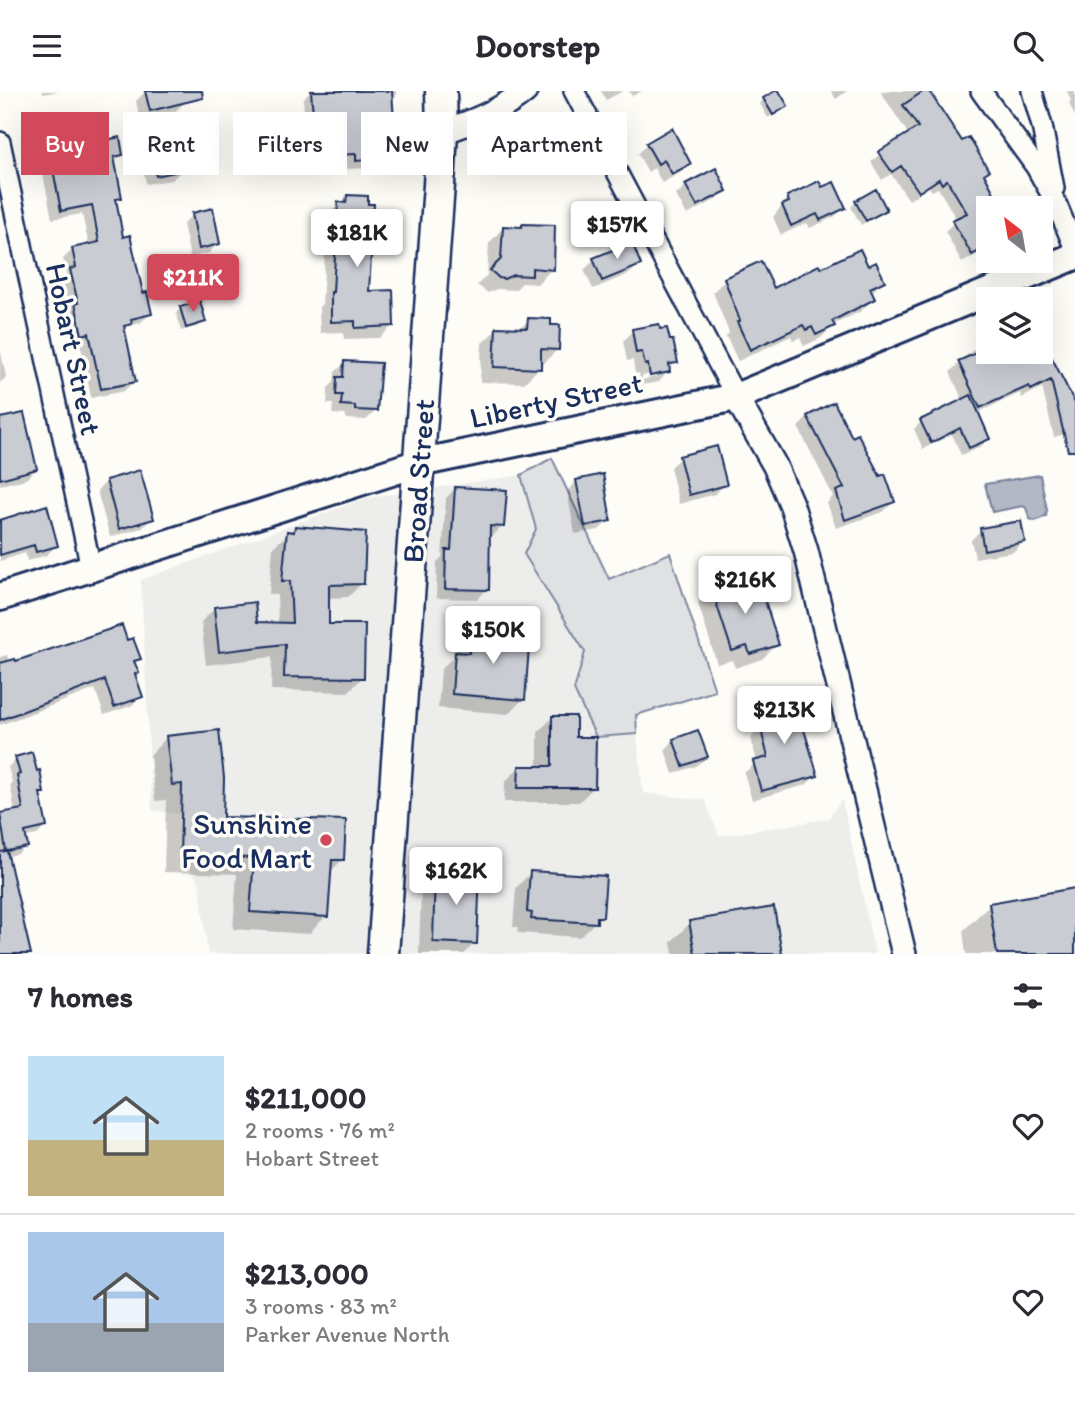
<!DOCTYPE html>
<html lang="en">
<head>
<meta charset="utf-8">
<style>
	body { margin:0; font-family:Itim,sans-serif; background:#f2f2f3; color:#2b2b33; height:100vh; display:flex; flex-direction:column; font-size:26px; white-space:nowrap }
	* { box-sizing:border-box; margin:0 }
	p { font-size:23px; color:#7c7c81 }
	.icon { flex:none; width:38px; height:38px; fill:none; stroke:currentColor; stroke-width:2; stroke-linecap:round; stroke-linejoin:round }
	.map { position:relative; height:863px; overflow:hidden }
	.side { display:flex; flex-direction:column; background:#fff; flex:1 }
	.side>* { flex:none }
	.banner { position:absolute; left:21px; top:21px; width:700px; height:63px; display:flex; gap:14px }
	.needle { width:46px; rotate:329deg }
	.tools { position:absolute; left:976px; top:105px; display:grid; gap:14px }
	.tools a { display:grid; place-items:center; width:77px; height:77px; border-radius:0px; background:#fff; box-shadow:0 7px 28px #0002; font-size:35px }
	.price { position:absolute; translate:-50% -60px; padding:0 16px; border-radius:7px; background:#fff; color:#222; font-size:23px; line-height:46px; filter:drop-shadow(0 2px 4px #0008) }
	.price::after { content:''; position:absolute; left:50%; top:42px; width:21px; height:16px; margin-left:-10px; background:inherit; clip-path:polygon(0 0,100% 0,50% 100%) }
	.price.current { background:#d1495b; color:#fff }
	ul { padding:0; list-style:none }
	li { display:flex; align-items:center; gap:21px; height:175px; padding:0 28px }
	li+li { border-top:2px solid #e1e1e2 }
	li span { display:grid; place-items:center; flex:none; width:196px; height:140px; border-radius:0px; color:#555 }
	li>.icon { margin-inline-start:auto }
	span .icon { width:84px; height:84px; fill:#fffc; stroke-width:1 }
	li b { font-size:30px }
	h2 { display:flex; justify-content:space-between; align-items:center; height:84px; padding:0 28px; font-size:30px }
	.pill { padding:0 24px; border-radius:0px; background:#fff; box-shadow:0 7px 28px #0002; font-size:24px; line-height:63px }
	.pill.current { background:#d1495b; color:#fff }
	header { display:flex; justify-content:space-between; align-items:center; height:91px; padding:0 28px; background:#fff; font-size:32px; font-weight:800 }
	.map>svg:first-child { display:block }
	.built { fill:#edeeec }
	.green { fill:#e0e1e3; stroke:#7e88a0; stroke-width:2 }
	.water { fill:#b3b8c5; stroke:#76819c; stroke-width:2 }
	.shadow { fill:#0003; fill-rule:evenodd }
	.building { fill:#c9ccd3; stroke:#1b2f5e; stroke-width:2 }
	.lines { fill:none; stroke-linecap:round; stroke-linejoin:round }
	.minor-casing { stroke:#1b2f5e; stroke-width:24 }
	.tertiary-casing { stroke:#1b2f5e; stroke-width:28 }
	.secondary-casing { stroke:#1b2f5e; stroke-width:32 }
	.primary-casing { stroke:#1b2f5e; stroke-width:35 }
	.minor { stroke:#fdfcf7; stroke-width:19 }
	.tertiary { stroke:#fdfcf7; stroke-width:23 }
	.secondary { stroke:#fdfcf7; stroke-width:26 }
	.primary { stroke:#fdfcf7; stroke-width:30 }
	.poi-dot { fill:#d1495b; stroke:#fdfcf7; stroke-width:2.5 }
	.labels { text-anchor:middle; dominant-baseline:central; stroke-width:7; stroke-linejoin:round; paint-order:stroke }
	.street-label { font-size:30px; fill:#1b2f5e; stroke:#fdfcf7 }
	.poi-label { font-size:30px; fill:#1b2f5e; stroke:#fdfcf7; text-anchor:end }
</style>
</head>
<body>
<header><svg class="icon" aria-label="menu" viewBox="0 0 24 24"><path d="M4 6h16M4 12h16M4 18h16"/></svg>Doorstep<svg class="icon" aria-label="search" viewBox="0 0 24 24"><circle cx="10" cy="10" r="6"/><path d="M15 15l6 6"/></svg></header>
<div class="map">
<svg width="1075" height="863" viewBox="0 0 1075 863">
	<rect width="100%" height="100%" fill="#fdfcf7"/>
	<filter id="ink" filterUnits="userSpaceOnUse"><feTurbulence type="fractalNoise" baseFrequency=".0143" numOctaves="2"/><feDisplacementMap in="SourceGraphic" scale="14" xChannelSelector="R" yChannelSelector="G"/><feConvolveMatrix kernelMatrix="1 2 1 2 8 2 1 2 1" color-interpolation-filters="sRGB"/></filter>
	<g filter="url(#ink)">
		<path class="built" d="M521,384L536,438L524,463L585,561L574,600L596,645L637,643L643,702L705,709L719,745L828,728L842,708L875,863H208L199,790L180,765L181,724L152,719L141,489L366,407Z"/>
		<path class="green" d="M552,367L609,488L670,462L715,600L636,624L637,643L596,646L574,599L585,561L524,463L536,438L521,384Z"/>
		<path class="water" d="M1040,384L1047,419L1046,425L1035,430L1030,428L1026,417L1023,415L992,421L985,393Z"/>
		<path class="shadow" d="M42,0H59L43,3Z
			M146,0H184L186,10L176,20L140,29L136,10Z
			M311,0H396V6L391,11L394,60L385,69L375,70L367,77L347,78V71L325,73L322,30L305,32L303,8Z
			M601,0H623L606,9Z
			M629,0H642L632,5Z
			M831,0H847L836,8Z
			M880,0H932L937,8L934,11L982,84L1000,117H989V164L981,169L978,163L962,172L945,140L957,129L938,97L932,100L929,96L909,109L891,83L882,89L871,71L880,63L909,44Z
			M1067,0H1075V26L1069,12L1071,10Z
			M764,8L786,15L768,27L760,13Z
			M105,51L122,63L113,72L120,107L115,111L122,148L150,223L140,232L128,235L123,240L134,290L124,300L91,307L80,251L72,253L66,224L69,221L61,189L67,183L63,168L73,158L89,155L82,123L52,128L39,63L49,54Z
			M647,53L689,72L680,82L662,92L654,77L648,81L638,63Z
			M153,65L182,79L172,89L146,93L143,75Z
			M686,94L725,100L715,109L687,124L676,104Z
			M348,105L367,202L392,235L380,247L344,248L343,241L320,242L319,216L322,213L327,125Z
			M788,107L844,116L834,126L810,137L807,132L781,144L773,126Z
			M856,111L885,118L861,134L851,116Z
			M193,123L218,152L209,162L190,166L183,133Z
			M523,134L552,178L537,193L522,192L515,199L497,198L488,202L477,194L487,184L489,152L503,137L519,138Z
			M594,169L639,174L629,183L593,198L584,179Z
			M867,177L883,190L871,202L873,208L861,220L833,234L821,247L804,255L800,246L793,250L791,245L738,270L726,245L729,242L713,201L725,189L773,200L820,179Z
			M181,217L204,230L199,235L181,240L176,222Z
			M529,229L558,258L543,273H539V277L524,292L480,291L482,252L497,238H519Z
			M633,240L676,271L659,291L641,294L639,282L635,283L633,269L627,270L623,250ZM663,281L659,285L642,289V285Z
			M1041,250L1075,312L1074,341L1054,346L1042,296L1022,307L1020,302L977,322L988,348L981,355L961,364L952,343L923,358L914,338L921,331L963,310L950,281L972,260L989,251V261H1041Z
			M0,257L6,286L0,292Z
			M345,272L376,320L366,329L346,328V324L332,323L333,313H327L328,297L334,291L335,281Z
			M833,313L851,348L893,411L883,421L836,437L827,412L833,405L798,336L808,326Z
			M0,329L36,378L26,388L0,394Z
			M680,367L725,393L715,403L679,413L670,376Z
			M107,390L152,427L142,437L110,446L97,400Z
			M577,390L609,429L599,439L575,443L567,400Z
			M456,397L502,435L493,445H488L487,498L478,508L436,507L437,471L442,466L446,407Z
			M0,430L56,454L47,464L27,470L25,462L0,470Z
			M296,436L362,492L348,506L327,507L328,534L362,587L348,601L271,599L272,566L206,574L201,531L215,517L255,533H278L277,504L269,503L273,456Z
			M981,439L1023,451L1013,461L975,467L971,449Z
			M712,497L745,500L777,553L762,568L735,577L732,569L717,573L698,512Z
			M471,540L523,608L508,623L438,617L441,578L456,563V554Z
			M7,564L9,571L15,573L139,567L134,573V584L141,605L131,615L104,624L95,598L0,634V566Z
			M763,612L816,684L806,694L752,709L744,682L757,671L751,647L758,640L753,622Z
			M553,626L574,647L593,697L579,711H504L505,691L519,676L538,677V641Z
			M167,646L221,728L343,768L329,782L326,825L309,843L233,838L237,783L164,781L166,709L155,710L150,664Z
			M674,649L706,666L696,675L673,683L665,659Z
			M16,668L42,701L39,705L45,736L37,744L25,746L26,755L18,763L0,767V724L15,721L10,693L12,691L8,676Z
			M436,781L475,852L464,863H419L421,796Z
			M530,782L601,825L580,846L517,842L518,836H513L516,797Z
			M1075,799V863H966L963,840L990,813Z
			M690,832L780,863H673L671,851Z"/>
		<path class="building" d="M145,0H202L203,7L150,20Z
			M311,0H392L396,60L378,61V68L356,70V63L334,64L331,22L313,23Z
			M775,0H779L788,15L773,24L763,7Z
			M924,0H929L962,50L969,46L989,80L984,83L1002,117H989V155L972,164L952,129L967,122L947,89L942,93L939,88L919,101L901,75L892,81L878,61L918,36L903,14Z
			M672,37L691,73L672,83L664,69L658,73L646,52Z
			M105,40L106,49L120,46L123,64L114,66L122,107L116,108L123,146L130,144L143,202L147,201L152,223L131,228L132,233L124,235L136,291L101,298L89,242L82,244L75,212H78L70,178L76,176L72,157L99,151L92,114L61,120L48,52Z
			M180,58L184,79L156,85L152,63Z
			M716,77L727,100L697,115L685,93Z
			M819,90L822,96L834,91L846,117L820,129L817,123L791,135L782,114L789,111L787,105Z
			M876,98L887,119L866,130L855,110Z
			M347,104L368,105V113H374L369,200L393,199L394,235L355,237V230L331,231V201H333L338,111L346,112Z
			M213,117L220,153L199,158L192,122Z
			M522,133L555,134L554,179L532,177V185L513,184L504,188L499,187L490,179L501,168L503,135L522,136Z
			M632,151L641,174L602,190L593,167Z
			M860,158L868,175L876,171L885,190L870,197L875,208L832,230L835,235L816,244L812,236L806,239L803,234L750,259L737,231L740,230L724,187L761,170L774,197L819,174L821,177Z
			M200,210L206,231L186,237L180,216Z
			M528,227L551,228V234H560L559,259L541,258V278L494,276L496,236L527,237Z
			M659,233L660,238L667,237L670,249H673L678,272L669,273L670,281L650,285L648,273L645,274L642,261L636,262L632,238Z
			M988,257L989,261H1049L1075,312V360H1068L1051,289L1031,299L1029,295L980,317L958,270Z
			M344,270L381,272L377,320L355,319V315L341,314L342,304H336L337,286H343Z
			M971,304L990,348L969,357L960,337L931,352L920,329Z
			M834,311L852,346L858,343L880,385L885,383L895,411L845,429L836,400L844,397L807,325Z
			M24,322L37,378L0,388V327Z
			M717,355L727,394L689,404L679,365Z
			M140,379L154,428L119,438L106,389Z
			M603,383L611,430L585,435L576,389Z
			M455,396L507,399L504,436L490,435L489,499L445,498L446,459H451Z
			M47,414L58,455L36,461L34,454L0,464V429Z
			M1021,430L1025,451L984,459L980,437Z
			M295,435L366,441L364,493L329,494V533H365L364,587L284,586L285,553L219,561L214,516L255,511L257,531L292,532L290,490H282L287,440L294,441Z
			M742,486L746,498L760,494L779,554L750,563L747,555L732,560L711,496Z
			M122,534L127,549L133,547L141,568L134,570L139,582L135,583L143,606L114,616L105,589L0,629V572L15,568L16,570Z
			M471,538L530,543L525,609L452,603L455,561L469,562Z
			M793,602L818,685L761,700L753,670L768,666L760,635L768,633L762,610Z
			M552,625H576V646H596L595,697H518L519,675H552Z
			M219,639L224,687L223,726L346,729L344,769H332L328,826L250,821L254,767L180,765L182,693L172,694L166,645Z
			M698,639L708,666L683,675L673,648Z
			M32,661L37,680L40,679L44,702H40L47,736L25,741L28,756L7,760L31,863H0V761L6,760L0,722L23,718L17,684L20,683L15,666Z
			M435,779L480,781L477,853L433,851Z
			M530,780L606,785L603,826H597V832L531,828L532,822L527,821Z
			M1075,797V863H997L989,812Z
			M774,816L782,863H695L689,830Z"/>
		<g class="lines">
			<defs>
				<path id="minor" d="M574,0L736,306
					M981,0L1036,76L1056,112L1075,158
					M1032,0L1042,35L1054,97
					M0,51L91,477"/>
				<path id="tertiary" d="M442,41C473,31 499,21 525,0
					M736,306L775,375L792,415L806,460L904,863"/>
				<path id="secondary" d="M0,506L419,372L736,306L1075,165"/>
				<path id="primary" d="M383,863L439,94L442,41L441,0"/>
			</defs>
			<use href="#minor" class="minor-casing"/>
			<use href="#tertiary" class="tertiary-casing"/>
			<use href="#secondary" class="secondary-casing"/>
			<use href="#primary" class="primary-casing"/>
			<use href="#minor" class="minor"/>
			<use href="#tertiary" class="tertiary"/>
			<use href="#secondary" class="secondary"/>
			<use href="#primary" class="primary"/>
		</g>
	</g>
	<circle class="poi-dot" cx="326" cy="749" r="7"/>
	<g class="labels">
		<g class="street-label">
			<text transform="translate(74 258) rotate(78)">Hobart Street</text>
			<text transform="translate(556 309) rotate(-12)">Liberty Street</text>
			<text transform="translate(418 390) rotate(-86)">Broad Street</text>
		</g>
		<g class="poi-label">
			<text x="312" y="732">Sunshine<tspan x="312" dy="34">Food Mart</tspan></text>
		</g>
	</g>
</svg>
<div class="tools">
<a><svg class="needle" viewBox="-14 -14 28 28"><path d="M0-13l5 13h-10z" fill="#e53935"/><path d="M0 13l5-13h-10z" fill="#7c7c81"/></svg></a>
<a><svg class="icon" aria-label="layers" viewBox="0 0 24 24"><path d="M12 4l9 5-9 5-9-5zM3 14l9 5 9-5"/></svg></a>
</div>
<b class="price" style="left:617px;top:170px">$157K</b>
<b class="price" style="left:357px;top:178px">$181K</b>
<b class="price current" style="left:193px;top:223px">$211K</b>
<b class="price" style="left:745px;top:525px">$216K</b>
<b class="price" style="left:493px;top:575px">$150K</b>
<b class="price" style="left:784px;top:655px">$213K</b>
<b class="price" style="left:456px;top:816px">$162K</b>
<div class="banner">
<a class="pill current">Buy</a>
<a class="pill">Rent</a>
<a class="pill">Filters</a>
<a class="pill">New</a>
<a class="pill">Apartment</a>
</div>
</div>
<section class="side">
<h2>7 homes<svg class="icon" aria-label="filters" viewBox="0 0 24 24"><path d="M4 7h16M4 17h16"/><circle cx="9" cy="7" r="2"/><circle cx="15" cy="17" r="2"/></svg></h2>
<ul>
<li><span style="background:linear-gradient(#bfe0f5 60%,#c2b280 0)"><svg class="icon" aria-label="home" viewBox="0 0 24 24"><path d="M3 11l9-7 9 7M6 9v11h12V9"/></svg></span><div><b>$211,000</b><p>2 rooms · 76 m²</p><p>Hobart Street</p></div><svg class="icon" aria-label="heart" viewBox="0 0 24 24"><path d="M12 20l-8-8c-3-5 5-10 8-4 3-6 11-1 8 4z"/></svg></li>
<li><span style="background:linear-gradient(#a9c7e8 65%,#9aa5b1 0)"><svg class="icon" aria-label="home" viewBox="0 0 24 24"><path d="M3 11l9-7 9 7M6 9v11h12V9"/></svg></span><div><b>$213,000</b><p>3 rooms · 83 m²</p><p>Parker Avenue North</p></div><svg class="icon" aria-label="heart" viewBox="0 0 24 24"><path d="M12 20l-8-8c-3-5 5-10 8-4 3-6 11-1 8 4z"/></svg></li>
</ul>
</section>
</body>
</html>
